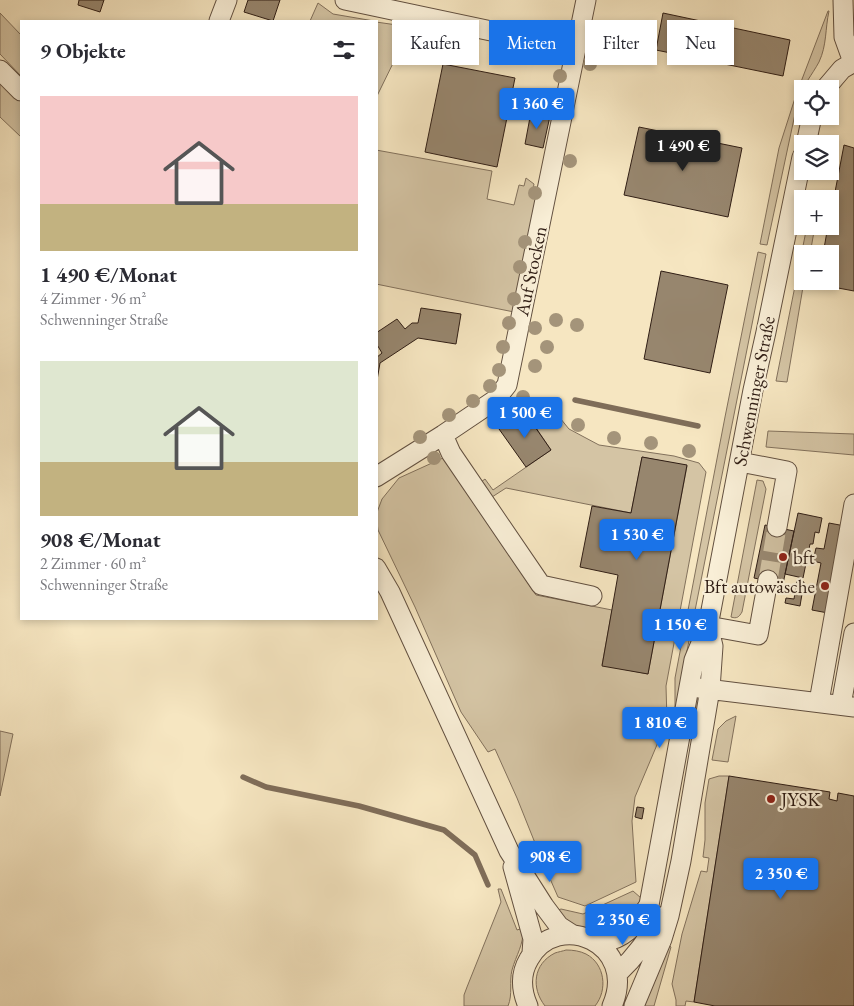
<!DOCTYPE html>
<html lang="de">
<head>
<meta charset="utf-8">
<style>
	body { margin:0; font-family:"EB Garamond",serif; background:#f2f2f3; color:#2b2b33; height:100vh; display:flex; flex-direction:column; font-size:19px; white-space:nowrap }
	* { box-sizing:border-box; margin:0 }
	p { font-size:16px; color:#7c7c81 }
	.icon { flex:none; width:28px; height:28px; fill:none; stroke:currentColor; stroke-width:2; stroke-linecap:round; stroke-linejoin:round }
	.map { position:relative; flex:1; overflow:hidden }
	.drawer { position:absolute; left:20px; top:20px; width:358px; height:600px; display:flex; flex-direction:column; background:#fff; border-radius:0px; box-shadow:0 2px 8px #0003 }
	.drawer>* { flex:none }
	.hud { position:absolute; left:392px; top:20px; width:386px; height:45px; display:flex; gap:10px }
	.controls { position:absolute; left:794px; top:80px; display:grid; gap:10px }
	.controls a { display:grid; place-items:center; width:45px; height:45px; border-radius:0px; background:#fff; box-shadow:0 2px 8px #0003; font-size:25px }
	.price { position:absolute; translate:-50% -42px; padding:0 11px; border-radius:5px; background:#1a73e8; color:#fff; font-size:16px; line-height:32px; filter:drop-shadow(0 1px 2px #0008) }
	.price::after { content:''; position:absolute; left:50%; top:30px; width:15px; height:11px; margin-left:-8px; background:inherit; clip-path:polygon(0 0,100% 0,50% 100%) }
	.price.current { background:#222; color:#fff }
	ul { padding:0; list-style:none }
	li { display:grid; align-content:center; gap:10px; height:265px; padding:0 20px }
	li span { display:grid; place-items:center; height:155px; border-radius:0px; color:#555 }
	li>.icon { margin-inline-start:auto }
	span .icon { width:90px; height:90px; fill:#fffc; stroke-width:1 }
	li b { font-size:21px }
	h2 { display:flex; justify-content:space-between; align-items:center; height:60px; padding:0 20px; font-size:21px }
	.tag { padding:0 18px; border-radius:0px; background:#fff; box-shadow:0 2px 8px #0003; font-size:18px; line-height:45px }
	.tag.current { background:#1a73e8; color:#fff }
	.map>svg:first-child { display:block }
	.green { fill:#d4c4a4; stroke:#82715c }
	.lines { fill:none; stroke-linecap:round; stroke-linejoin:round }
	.stream { stroke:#7f6d59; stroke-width:5.5 }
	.building { fill:#97866e; stroke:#301e15 }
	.minor-tunnel { stroke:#cebe9f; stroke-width:19; stroke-dasharray:19 9; stroke-linecap:butt }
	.minor-casing { stroke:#625040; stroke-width:21 }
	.minor { stroke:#f9efd7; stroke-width:19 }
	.tree { fill:#a4947a }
	.poi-dot { fill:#8f2418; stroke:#f9efd7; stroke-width:2 }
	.labels { text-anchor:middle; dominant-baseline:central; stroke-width:4.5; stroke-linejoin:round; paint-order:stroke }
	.street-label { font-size:19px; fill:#301e15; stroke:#f9efd7 }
	.poi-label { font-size:19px; fill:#301e15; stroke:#f9efd7; text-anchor:start }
</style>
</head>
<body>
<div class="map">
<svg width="854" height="1006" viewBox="0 0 854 1006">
	<rect width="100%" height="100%" fill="#f6e6c1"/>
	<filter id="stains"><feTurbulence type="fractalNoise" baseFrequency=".004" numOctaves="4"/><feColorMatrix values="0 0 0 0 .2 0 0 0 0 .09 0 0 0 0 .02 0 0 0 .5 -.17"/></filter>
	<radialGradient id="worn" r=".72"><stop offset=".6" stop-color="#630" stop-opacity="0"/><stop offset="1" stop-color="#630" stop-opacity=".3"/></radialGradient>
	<path class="green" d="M318,3L333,14L374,21H310Z
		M828,11H829C825,29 827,45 819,62C812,75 803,85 798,100L767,245L760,244L779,148L796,95Z
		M0,13L21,35V76L0,54Z
		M376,22L404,26L400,49L376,98Z
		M0,73L21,95V137L0,117Z
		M376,150L492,171L487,199L514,205L519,185L524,186L526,178L534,184L533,189L539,190L514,312L376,284Z
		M807,226H815L810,254H802V281H804L787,382L776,381Z
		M758,252L766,254L675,711V678L725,417Z
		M539,402L551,407L569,429L599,445L674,456L699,463L706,472L666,686L667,721L635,797L632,821L636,882L585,906L558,897L541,858L517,798L495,749L488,752L461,712L415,607L378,530L376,515L382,499L399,478L443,458L536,595L612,610L602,665L648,674L687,466L642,457L631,513L506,488L492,497L481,482L485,479L493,490L551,450L522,407Z
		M768,431L854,434V455L766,447Z
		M757,480L763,481L766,489L742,612C739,617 737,619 731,617Z
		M736,716L728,762L712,760L718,729L726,721Z
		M0,731L13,734L0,796Z
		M719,776H729L694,1002L686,1001L685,1006H676V1000L672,984L682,934L701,871L707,872L709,858L703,857L705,840V803L709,779Z
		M498,889H501L517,930L523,928C524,945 516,955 512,970C509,982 513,994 508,1006H464V995L467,987L501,902Z
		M633,891L641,898C631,924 614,935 586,928C580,927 573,925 568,922C563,919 560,915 556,911L561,909L583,914Z
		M667,944L671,947L654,1006H642Z
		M566,950C573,950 580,951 586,954C605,964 608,990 595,1006H545C531,988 533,964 555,953C558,952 563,951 566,950Z"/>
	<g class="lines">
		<path class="stream" d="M575,400L698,426
			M243,777L266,787L359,806L444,830L475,855L488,885"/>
	</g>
	<path class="building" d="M79,0H104L100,12L78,5Z
		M248,0H280L273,21L244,12Z
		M663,13L790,40L783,76L656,50Z
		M443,64L515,78L497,167L425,152Z
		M531,112L550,116L543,148L525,144Z
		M639,127L742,148L728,217L624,195Z
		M844,145L854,148V291L817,284L818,281H830V254H823L828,226H830V218Z
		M661,271L728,285L710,373L644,359Z
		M421,308L461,314L456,344L418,338L380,363L376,386V358L382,353L376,343V333L397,319L405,329L412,323H418Z
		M524,411L551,450L526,467L499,429Z
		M642,457L687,465L648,674L602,666L618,575L580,567L592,506L631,513Z
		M798,513L822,518L819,533L815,532L813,544H810L803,578L785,574Z
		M829,523L845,526L828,613L812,610L821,563L813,561L816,548L824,549Z
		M765,525L794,531L783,584L754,578Z
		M797,581L804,582L800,606L785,603L786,598L794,599Z
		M729,776L830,792L829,799L837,801L838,793L854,796V1006H715L694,1002Z
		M637,807L644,808L642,819L635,817Z"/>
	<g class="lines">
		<path class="minor-tunnel" d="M768,580L777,527"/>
		<defs>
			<path id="minor" d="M345,0L576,49
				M843,0L844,37L853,62
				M219,21L227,0
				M0,70L21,91
				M825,89L842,69L854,62
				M806,144L812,116
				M443,435L451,453L541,585L592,596
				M740,462L787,471L777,527
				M376,477L443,435L495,400L507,385L586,0
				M376,568L390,592L509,851L544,906L559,926L573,935
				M708,626L758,635L768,580
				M699,688L854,707
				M819,702L854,504
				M841,705L854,633
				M513,867L533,939L532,953
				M595,942C600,941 606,941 611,940C629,935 639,920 649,905L694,660L708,626L753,390L766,332L802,157
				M617,974C635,957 649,939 660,917
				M528,1006C521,990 520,974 529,959C558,908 639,944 612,1006
				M634,1006L662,939L669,916L681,861L710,689L713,646L708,626"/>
		</defs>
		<use href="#minor" class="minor-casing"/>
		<use href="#minor" class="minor"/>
	</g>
	<g class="tree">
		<circle cx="593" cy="40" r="7"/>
		<circle cx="590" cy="64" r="7"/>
		<circle cx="560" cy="76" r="7"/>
		<circle cx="553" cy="109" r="7"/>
		<circle cx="570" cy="161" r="7"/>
		<circle cx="535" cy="193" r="7"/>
		<circle cx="525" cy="242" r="7"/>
		<circle cx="520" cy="267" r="7"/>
		<circle cx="514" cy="299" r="7"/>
		<circle cx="556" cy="320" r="7"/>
		<circle cx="509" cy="323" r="7"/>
		<circle cx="577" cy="325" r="7"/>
		<circle cx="535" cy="328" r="7"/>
		<circle cx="503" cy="347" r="7"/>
		<circle cx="547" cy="347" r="7"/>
		<circle cx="535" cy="366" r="7"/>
		<circle cx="499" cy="370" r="7"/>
		<circle cx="490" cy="386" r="7"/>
		<circle cx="523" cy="397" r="7"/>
		<circle cx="473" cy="401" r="7"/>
		<circle cx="449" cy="415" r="7"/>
		<circle cx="578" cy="425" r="7"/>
		<circle cx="420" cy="437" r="7"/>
		<circle cx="614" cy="438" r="7"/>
		<circle cx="651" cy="443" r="7"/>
		<circle cx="689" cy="451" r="7"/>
		<circle cx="434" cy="458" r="7"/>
	</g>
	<g class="poi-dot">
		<circle cx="783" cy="557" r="5"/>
		<circle cx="825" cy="586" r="5"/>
		<circle cx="771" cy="799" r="5"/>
	</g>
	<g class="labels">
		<g class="street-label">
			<text transform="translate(531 271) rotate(-78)">Auf Stocken</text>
			<text transform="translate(754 391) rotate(-79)">Schwenninger Straße</text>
		</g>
		<g class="poi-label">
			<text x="793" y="557">bft</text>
			<text x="815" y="586" text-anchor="end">Bft autowäsche</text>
			<text x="781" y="799">JYSK</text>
		</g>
	</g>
	<rect width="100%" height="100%" filter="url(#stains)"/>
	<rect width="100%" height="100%" fill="url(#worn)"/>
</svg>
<div class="controls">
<a><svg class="icon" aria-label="locate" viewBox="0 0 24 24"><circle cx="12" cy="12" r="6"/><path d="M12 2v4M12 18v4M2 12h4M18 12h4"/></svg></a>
<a><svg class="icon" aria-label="layers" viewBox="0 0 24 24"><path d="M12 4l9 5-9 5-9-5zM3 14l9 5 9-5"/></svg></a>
<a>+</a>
<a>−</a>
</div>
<b class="price" style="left:537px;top:130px">1 360 €</b>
<b class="price current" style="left:683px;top:172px">1 490 €</b>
<b class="price" style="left:525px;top:439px">1 500 €</b>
<b class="price" style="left:637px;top:561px">1 530 €</b>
<b class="price" style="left:680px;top:651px">1 150 €</b>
<b class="price" style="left:660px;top:749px">1 810 €</b>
<b class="price" style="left:550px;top:883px">908 €</b>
<b class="price" style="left:781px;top:900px">2 350 €</b>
<b class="price" style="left:623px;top:946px">2 350 €</b>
<div class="hud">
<a class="tag">Kaufen</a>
<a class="tag current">Mieten</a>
<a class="tag">Filter</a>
<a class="tag">Neu</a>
</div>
<section class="drawer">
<h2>9 Objekte<svg class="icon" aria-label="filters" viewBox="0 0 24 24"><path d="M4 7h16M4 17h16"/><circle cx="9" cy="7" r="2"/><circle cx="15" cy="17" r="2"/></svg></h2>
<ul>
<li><span style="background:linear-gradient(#f6c9c9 70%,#c2b280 0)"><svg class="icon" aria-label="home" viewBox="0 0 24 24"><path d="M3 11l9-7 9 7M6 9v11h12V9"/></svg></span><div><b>1 490 €/Monat</b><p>4 Zimmer · 96 m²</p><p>Schwenninger Straße</p></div></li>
<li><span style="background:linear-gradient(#dfe7d0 65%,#c2b280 0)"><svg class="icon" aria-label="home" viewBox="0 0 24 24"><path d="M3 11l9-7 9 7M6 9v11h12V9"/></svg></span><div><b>908 €/Monat</b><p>2 Zimmer · 60 m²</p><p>Schwenninger Straße</p></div></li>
</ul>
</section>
</div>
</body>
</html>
